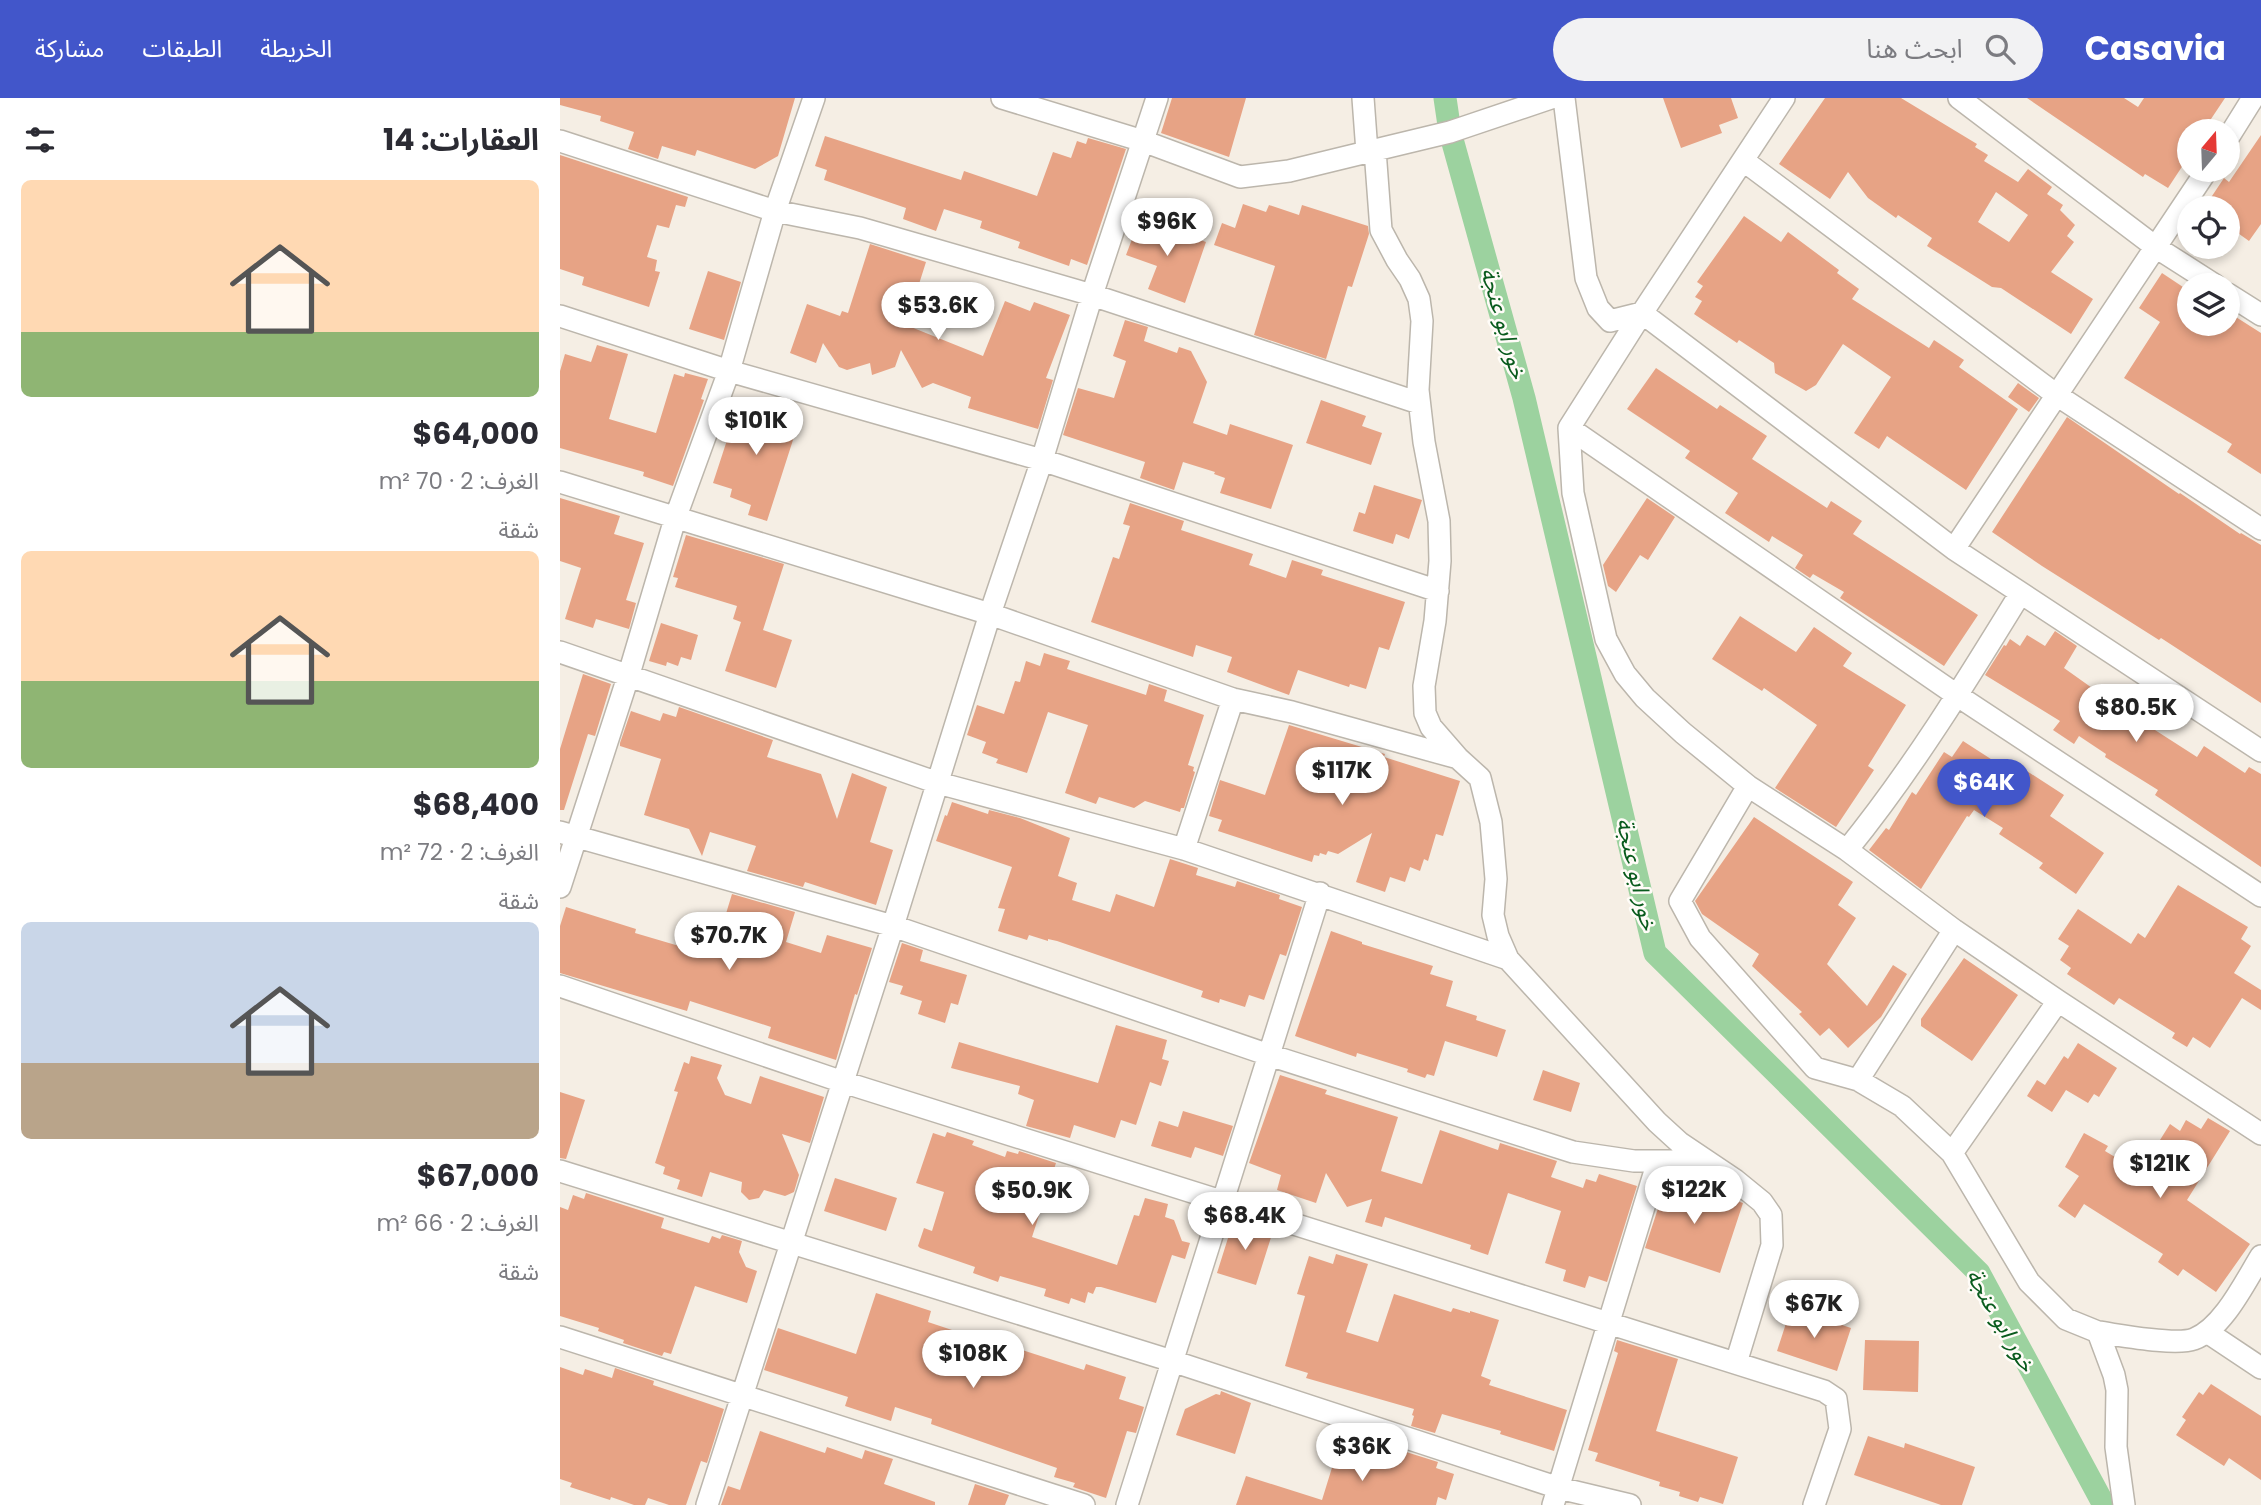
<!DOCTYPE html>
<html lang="ar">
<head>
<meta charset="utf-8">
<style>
	body { margin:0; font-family:Poppins,"Noto Sans Arabic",sans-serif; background:#f2f2f3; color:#2b2b33; direction:rtl; height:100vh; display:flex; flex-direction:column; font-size:26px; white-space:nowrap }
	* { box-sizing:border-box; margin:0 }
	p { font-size:23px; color:#7c7c81 }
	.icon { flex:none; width:38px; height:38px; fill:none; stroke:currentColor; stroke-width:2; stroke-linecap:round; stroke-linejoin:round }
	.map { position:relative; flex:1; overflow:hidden; direction:ltr }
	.details { display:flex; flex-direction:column; background:#fff; width:560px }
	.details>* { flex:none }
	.needle { width:46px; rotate:19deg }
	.tools { position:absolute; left:1617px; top:21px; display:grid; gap:14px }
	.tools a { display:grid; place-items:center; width:63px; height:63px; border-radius:50%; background:#fff; box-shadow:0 4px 10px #0003; font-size:35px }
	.price { position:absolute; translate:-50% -60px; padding:0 16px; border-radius:24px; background:#fff; color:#222; font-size:23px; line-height:46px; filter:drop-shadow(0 2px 4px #0008) }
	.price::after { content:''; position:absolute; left:50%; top:42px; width:21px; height:16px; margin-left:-10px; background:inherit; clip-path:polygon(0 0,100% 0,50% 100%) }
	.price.active { background:#4256ca; color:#fff }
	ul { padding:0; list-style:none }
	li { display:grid; align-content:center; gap:14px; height:371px; padding:0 21px }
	li span { display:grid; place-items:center; height:217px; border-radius:10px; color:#555 }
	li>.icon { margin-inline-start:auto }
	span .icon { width:126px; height:126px; fill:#fffc; stroke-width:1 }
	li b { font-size:30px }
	h2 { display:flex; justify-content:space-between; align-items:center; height:84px; padding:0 21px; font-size:30px }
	header { display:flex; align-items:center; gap:42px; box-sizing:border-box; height:98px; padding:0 35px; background:#4256ca; color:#fff }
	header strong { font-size:33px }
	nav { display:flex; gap:38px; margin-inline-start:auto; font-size:24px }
	.search { width:490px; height:63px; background:#f2f2f3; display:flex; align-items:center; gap:18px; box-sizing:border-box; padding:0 24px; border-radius:38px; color:#7c7c81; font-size:26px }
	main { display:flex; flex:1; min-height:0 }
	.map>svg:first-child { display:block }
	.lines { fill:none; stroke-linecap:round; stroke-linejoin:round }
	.canal { stroke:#9cd29f; stroke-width:23 }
	.building { fill:#e7a385; fill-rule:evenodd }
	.street-casing { stroke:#bcb6ac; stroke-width:24 }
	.street { stroke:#fff; stroke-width:21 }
	.labels { text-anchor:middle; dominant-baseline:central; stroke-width:5; stroke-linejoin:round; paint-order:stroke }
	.water-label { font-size:23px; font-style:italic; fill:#095b1d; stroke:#fffcf8 }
</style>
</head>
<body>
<header>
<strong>Casavia</strong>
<div class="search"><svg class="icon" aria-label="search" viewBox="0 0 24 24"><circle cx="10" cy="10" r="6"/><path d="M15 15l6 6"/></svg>ابحث هنا</div>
<nav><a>الخريطة</a><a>الطبقات</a><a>مشاركة</a></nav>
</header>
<main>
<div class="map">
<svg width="1701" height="1407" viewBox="0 0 1701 1407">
	<rect width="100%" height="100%" fill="#f5eee4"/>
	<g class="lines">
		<path class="canal" d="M885,0L890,34L964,300L1095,855L1419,1175L1544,1407"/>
	</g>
	<path class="building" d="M0,0H235L218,58L195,71L137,52L135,58L102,48L98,61L68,51L74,34L40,23L41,18L0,7Z
		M612,0H686L669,59L601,35Z
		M1103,0H1171L1178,20L1159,27L1162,35L1121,50Z
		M1265,0H1341L1417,46L1415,49L1428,57L1424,63L1458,84L1468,71L1492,89L1487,96L1503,107L1500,112L1515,127L1507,138L1514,144L1491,174L1533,201L1511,236L1441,190L1432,189L1367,148L1372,140L1338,117L1336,120L1308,100L1288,74L1270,101L1219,66ZM1436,94L1468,117L1449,144L1418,124Z
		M1467,0H1564L1578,9L1584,0H1665L1643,33H1629V58L1608,90L1585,76L1583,79Z
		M1701,37V126L1689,143L1668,128V110H1644L1664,80L1669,84Z
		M265,38L401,82L404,73L477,98L493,54L511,60L517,43L526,46L528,40L566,51L527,167L511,161L509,168L458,150L460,144L420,130L422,123L384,111L376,133L343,121L346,110L264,82L267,72L255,68Z
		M0,57L128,99L125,109L116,107L109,130L97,127L87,159L97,162L95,173L100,174L89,209L22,187L24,179L0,171Z
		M683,106L706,114L709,107L739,117L742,107L808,128L809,136L792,189L788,188L766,261L694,237L715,168L654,147L662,125L675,130Z
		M1184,118L1221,144L1228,134L1279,172L1277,175L1299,191L1292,201L1369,250L1374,242L1404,262L1399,269L1458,311L1406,392L1327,338L1319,351L1294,335L1331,279L1283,246L1256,287L1246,293L1215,275L1214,265L1179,242L1177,245L1134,216L1142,203L1135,199L1143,188L1137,184Z
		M580,120L646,144L625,205L588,191L597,168L566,157Z
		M310,146L366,164L346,227L423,258L445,203L470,213L474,204L510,217L486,280L493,282L478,331L408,310L411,299L373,285L362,290L341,252L335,269L312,277L310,265L287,272L279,269L263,245L256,265L230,255L247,206L280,218L282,213L288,215Z
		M148,173L181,184L164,242L129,231Z
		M1602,175L1629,193V226H1668V214L1701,235V376L1667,354L1672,346L1564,280L1600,224L1579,210Z
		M565,222L588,229L584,243L617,255L619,249L631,253L647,284L633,325L667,337L670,326L733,347L711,411L660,395L665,380L654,376L655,374L623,364L614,392L580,380L585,364L503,337L518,290L554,300L566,263L553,258Z
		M37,247L68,256L49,321L96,335L114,276L124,279L125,275L148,281L141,301L144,302L113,388L83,378L84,374L0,350V273L5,256L31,264Z
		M1096,270L1157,311L1160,307L1207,338L1192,361L1267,410L1271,403L1302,423L1293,436L1418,517L1384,568L1280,500L1284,494L1253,476L1250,480L1235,470L1243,457L1212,438L1209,444L1165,415L1178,395L1125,360L1130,353L1067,311Z
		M1458,285L1479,300L1469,314L1448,299Z
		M761,302L806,318L802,328L822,335L811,367L746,345Z
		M210,307L241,317L207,423L188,417L191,407L170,399L172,391L153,385L169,336L161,333L169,311L205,322Z
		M1507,319L1619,396L1620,395L1680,436L1681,435L1701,447V605L1601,540L1599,542L1482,468L1432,434Z
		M814,387L862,402L849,441L836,436L833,446L793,433L799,414L805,416Z
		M0,400L60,418L54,436L84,445L66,502L76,505L69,531L36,521L33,530L5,521L21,470L0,463Z
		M1087,400L1115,419L1088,462L1080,457L1056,494L1048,488L1043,467Z
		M570,405L624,423L621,432L693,456L689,467L726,480L732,462L763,472L761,477L845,504L829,552L819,549L806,591L790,586L789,589L738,572L729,597L667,574L672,559L636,547L633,559L531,524L553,459L559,461L570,428L563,426Z
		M126,437L224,466L203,532L232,542L216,590L165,573L181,524L173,521L177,508L115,489L118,480L113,479Z
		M1180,518L1236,554L1254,529L1292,555L1283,568L1346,607L1308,668L1314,672L1276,729L1215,690L1257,627L1204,590L1202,593L1152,561Z
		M101,525L138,537L131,562L121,559L118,568L107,564L106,568L89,563Z
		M1495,533L1517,548L1504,570L1556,607L1637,659L1644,648L1685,675L1689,669L1701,676V769L1595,697L1598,692L1545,659L1546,656L1519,638L1514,646L1493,632L1500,623L1425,577L1444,547L1446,548L1450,541L1460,548L1467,537L1485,548Z
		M484,555L510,563L507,571L586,597L589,586L607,592L604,603L644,617L628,667L634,669L633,673L635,674L624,710H621L620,714L585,703L574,710L539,699L536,706L505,695L528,627L488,614L467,675L436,665L438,661L422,655L426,644L407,637L417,607L444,616L455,583L460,584L466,563L480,568Z
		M23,576L51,586L35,638L28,636L4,712H0V651Z
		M119,609L213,642L207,659L261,676L277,721L292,675L327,689L310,744L333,752L316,807L245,784L243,789L187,773L196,748L150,734L142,758L129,731L84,717L101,661L60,648V645L71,613L100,623L103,615L116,619Z
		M729,627L825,656L824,659L900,683L883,738L876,736L868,763L864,761L860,773L850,769L845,784L830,779L825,794L796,784L812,735L778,756L768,753L766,757L760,755L759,758L754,757L752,764L658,733L662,722L649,718L660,682L705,697Z
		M1403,643L1451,674L1456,666L1504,697L1490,718L1544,755L1516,796L1479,770L1483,765L1439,736L1443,730L1414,712L1409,719L1407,718L1361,791L1309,752L1326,730L1329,732L1352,694L1356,697L1384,654L1392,659Z
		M392,704L428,716L429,712L460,720L510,740L498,778L517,785L512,802L550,814L556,796L594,809L610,761L638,770L636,777L675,789L677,783L720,797L719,801L742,809L726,858L720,856L704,902L689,897L685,909L660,901L659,905L641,899L643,893L497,843L488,841V843L469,837L467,842L438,833L445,811L438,810L452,769L376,743L385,717L387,718Z
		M1194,719L1293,784L1278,807L1296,820L1267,866L1307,908L1333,867L1347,876L1321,919L1288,950L1269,930L1260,938L1239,916L1242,914L1192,868L1199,856L1142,816L1135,803Z
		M1618,787L1688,829L1681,841L1691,848L1674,875L1701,892V912L1682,900L1650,950L1633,939L1627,949L1612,940L1615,935L1559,900L1554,907L1507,876L1511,870L1500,862L1509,848L1498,841L1518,811L1571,846L1578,835L1585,840Z
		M172,796L235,814L226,844L261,855L267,837L312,850L297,897L295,896L276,962L208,940L211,929L130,903L127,913L0,875V828L6,809L76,831L75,835L153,858Z
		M771,833L802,844V846L873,868L870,876L893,883L886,908L917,918L916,922L946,932L937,959L885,943L874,978L867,976L865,980L847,974L848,971L797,955L796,959L735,938Z
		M342,845L363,852L360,863L407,877L398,907L391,905L385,925L358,916L362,903L340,896L343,888L329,884Z
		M1404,860L1458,897L1412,963L1361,928V921Z
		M556,927L607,942L602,961L609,963L601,988L590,984L576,1027L561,1022L555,1040L514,1027L510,1040L466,1028L474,1002L458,996L460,988L391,970L399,944L538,985Z
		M1518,945L1557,970L1539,999L1534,996L1528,1005L1506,992L1492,1014L1467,998L1477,982L1485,987L1504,958L1508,961Z
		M131,958L162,967L157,980L165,997L191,1006L200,978L264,999L250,1045L222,1036L239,1077L234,1094L225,1098L204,1092L199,1100L189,1102L181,1094L182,1084L150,1074L142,1099L117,1091L120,1082L103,1076L105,1069L95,1065L118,994L114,993L124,964L129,966Z
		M983,972L1020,985L1011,1014L973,1002Z
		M720,977L767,992L765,996L838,1019L821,1073L862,1086L880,1032L938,1052L940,1045L997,1063L991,1079L1023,1090L1026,1081L1036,1084L1039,1076L1077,1088L1047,1184L1029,1178L1025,1190L1003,1183L1006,1172L985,1165L1001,1113L948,1095L928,1157L910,1151L911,1147L825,1119L822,1129L805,1124L812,1101L787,1109L766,1075L756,1105L717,1092L721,1077L689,1065Z
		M0,994L25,1002L6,1061L0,1060Z
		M623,1013L673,1028L663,1058L635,1049L631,1060L591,1048L599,1023L618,1029Z
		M1648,1020L1670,1033L1627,1102L1690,1146L1656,1194L1623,1171L1618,1178L1598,1164L1603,1156L1524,1106L1515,1120L1498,1108L1519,1078L1505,1069L1524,1035L1548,1048L1545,1053L1580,1074L1610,1026L1620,1033L1626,1022L1641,1031Z
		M387,1034L414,1043L412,1047L445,1059L447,1053L458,1056L459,1053L496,1065L472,1139L557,1167L574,1117L579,1118L585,1100L608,1106L605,1119L614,1122L622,1143L630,1145L625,1161L612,1157L596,1205L541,1189H536L533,1196L528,1194L525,1205L511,1200L509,1206L484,1198L486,1191L440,1178L438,1184L413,1175L415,1169L360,1150L358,1148L364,1130L372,1133L384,1094L356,1085L373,1035L385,1039Z
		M275,1080L337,1100L326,1133L264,1113Z
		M1108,1080L1183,1105L1160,1175L1085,1150Z
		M26,1095L104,1120L101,1130L149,1145L152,1138L160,1141L162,1137L182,1143L179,1154L186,1169L197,1173L187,1205L135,1188L111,1256L104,1254L102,1258L63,1245L64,1242L38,1233L39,1230L0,1218V1109L8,1112L13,1097L24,1101Z
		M674,1121L713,1133L696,1187L657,1175Z
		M776,1156L808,1166L786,1234L818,1244L834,1196L891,1214L893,1210L910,1215V1213L939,1222L921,1278L931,1282L929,1287L1007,1312L994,1353L940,1336L941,1333L882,1316L875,1335L851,1328L854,1318L852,1317L854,1311L746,1280L748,1275L725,1268L745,1198L737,1196L749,1158L773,1166Z
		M316,1195L371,1213L368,1224L458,1254L459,1251L524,1272L526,1266L566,1279L559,1301L584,1309L576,1335L567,1333L546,1400L513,1389L515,1385L494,1379L497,1370L371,1326L372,1321L335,1309L331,1323L285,1308L288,1299L204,1272L218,1230L296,1256Z
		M1231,1210L1291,1230L1277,1273L1217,1253Z
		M1057,1242L1118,1261L1096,1333L1178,1359L1163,1406L1140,1399L1138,1404L1119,1398L1120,1394L1099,1388L1100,1384L1035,1363L1038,1355L1028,1352L1058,1255L1054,1253Z
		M1305,1242L1359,1243L1358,1294L1303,1292Z
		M0,1269L23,1277L25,1271L52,1280L55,1270L94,1283L93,1287L164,1311L147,1365L141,1363L126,1407H109L88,1400L85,1407H74L51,1399L50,1402L10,1389L12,1385L0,1381Z
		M1651,1286L1701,1318V1382L1669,1360L1664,1368L1616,1337L1626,1322L1622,1319L1639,1294L1643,1297Z
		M661,1293L691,1305L675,1356L616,1337L625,1311L656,1296L660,1297Z
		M200,1333L265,1355L267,1349L302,1361L305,1352L333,1361L324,1386L375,1404V1407H161L168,1388L180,1392Z
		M1308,1338L1344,1350L1345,1345L1415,1369L1402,1407H1381L1294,1377Z
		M779,1347L839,1366L843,1353L878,1364L876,1370L894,1376L886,1402L878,1399L876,1407H676L686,1378L762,1402Z
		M415,1386L449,1397L445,1407H408Z"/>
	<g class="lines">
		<defs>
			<path id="street" d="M442,0L583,43L680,79L729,73L807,54
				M803,0L807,54L890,34L991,0
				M1004,0L1026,180L1038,210L1050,223L1082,215L1394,451L1701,653
				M1224,0L1082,215L1009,330L1013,395L1046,541L1065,576L1085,600L1123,635L1188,688L1287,752L1394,832L1498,903L1701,1036
				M1399,0L1597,150L1655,187
				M1668,40L1693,0
				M0,43L215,113L300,130L532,197L859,305
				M815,52L821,132L837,162L850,181L859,201L862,223L858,292L864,344L879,423L880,463L875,523L864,588L865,615L871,629L898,660L920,680L931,724L936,781L933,817L938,838L948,861L1097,1024L1120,1045L1175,1082L1202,1104L1211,1117L1212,1147L1176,1265
				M1184,63L1498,298L1701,431
				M1668,196L1701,217
				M0,218L169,273L482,362L878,493
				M1009,330L1398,598L1701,798
				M0,384L430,516L673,601L732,614L898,660
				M1394,451L1647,72
				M0,554L378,685L624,751L948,861
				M1188,688L1120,803L1140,840L1255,970L1298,982L1342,1008L1392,1055L1469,1184L1506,1221L1538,1234L1554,1277L1557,1292L1556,1349L1564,1407
				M0,734L333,828L709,957L1013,1054L1074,1063H1146
				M624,751L673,601
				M1287,752C1352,672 1406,584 1460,496
				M0,789L69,576L115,421L169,273L215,113L254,0
				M0,888L283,984L1264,1293L1276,1301L1280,1331L1254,1407
				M1298,982L1394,832
				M1392,1055L1498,903
				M0,1073L612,1263L999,1390L1070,1407
				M1538,1234C1560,1237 1615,1248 1634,1241C1663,1230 1685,1184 1701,1158
				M1647,1234L1701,1270
				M0,1239L524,1407
				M147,1407L333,828L430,516L482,362L532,197L597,0
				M567,1407L760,795
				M993,1407L1098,1063"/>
		</defs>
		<use href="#street" class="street-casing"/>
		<use href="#street" class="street"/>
	</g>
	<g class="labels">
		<g class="water-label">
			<text transform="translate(944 225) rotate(74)">خور ابو عنجة</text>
			<text transform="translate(1077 776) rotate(77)">خور ابو عنجة</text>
			<text transform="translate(1441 1222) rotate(60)">خور ابو عنجة</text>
		</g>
	</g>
</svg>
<div class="tools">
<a><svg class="needle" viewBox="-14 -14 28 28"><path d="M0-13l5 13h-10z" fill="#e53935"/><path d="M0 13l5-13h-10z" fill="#7c7c81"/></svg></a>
<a><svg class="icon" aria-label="locate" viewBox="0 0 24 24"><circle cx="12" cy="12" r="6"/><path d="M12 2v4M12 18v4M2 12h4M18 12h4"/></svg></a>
<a><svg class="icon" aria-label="layers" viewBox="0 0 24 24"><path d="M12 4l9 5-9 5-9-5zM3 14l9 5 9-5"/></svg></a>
</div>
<b class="price" style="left:607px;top:160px">$96K</b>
<b class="price" style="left:378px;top:244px">$53.6K</b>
<b class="price" style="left:196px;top:359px">$101K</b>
<b class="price" style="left:1576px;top:646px">$80.5K</b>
<b class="price" style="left:782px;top:709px">$117K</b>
<b class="price active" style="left:1424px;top:721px">$64K</b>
<b class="price" style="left:169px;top:874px">$70.7K</b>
<b class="price" style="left:1600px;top:1102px">$121K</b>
<b class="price" style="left:1134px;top:1128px">$122K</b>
<b class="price" style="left:472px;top:1129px">$50.9K</b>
<b class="price" style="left:685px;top:1154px">$68.4K</b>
<b class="price" style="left:1254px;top:1242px">$67K</b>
<b class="price" style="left:413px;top:1292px">$108K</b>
<b class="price" style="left:802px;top:1385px">$36K</b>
</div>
<section class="details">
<h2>العقارات: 14<svg class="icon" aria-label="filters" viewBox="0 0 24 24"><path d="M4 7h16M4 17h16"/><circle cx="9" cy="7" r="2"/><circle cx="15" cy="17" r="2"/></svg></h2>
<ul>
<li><span style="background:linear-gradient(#ffd9b3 70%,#8fb573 0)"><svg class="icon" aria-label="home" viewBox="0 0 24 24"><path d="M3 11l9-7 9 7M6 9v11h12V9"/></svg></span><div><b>$64,000</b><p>الغرف: 2 · 70 m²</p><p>شقة</p></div></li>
<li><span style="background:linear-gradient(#ffd9b3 60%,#8fb573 0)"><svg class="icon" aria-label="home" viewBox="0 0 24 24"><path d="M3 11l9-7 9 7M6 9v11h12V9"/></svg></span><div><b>$68,400</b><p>الغرف: 2 · 72 m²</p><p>شقة</p></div></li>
<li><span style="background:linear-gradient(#c9d6e8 65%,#b9a48a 0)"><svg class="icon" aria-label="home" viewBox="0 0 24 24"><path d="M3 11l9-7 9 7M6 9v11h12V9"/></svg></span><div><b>$67,000</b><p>الغرف: 2 · 66 m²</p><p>شقة</p></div></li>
</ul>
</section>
</main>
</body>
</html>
